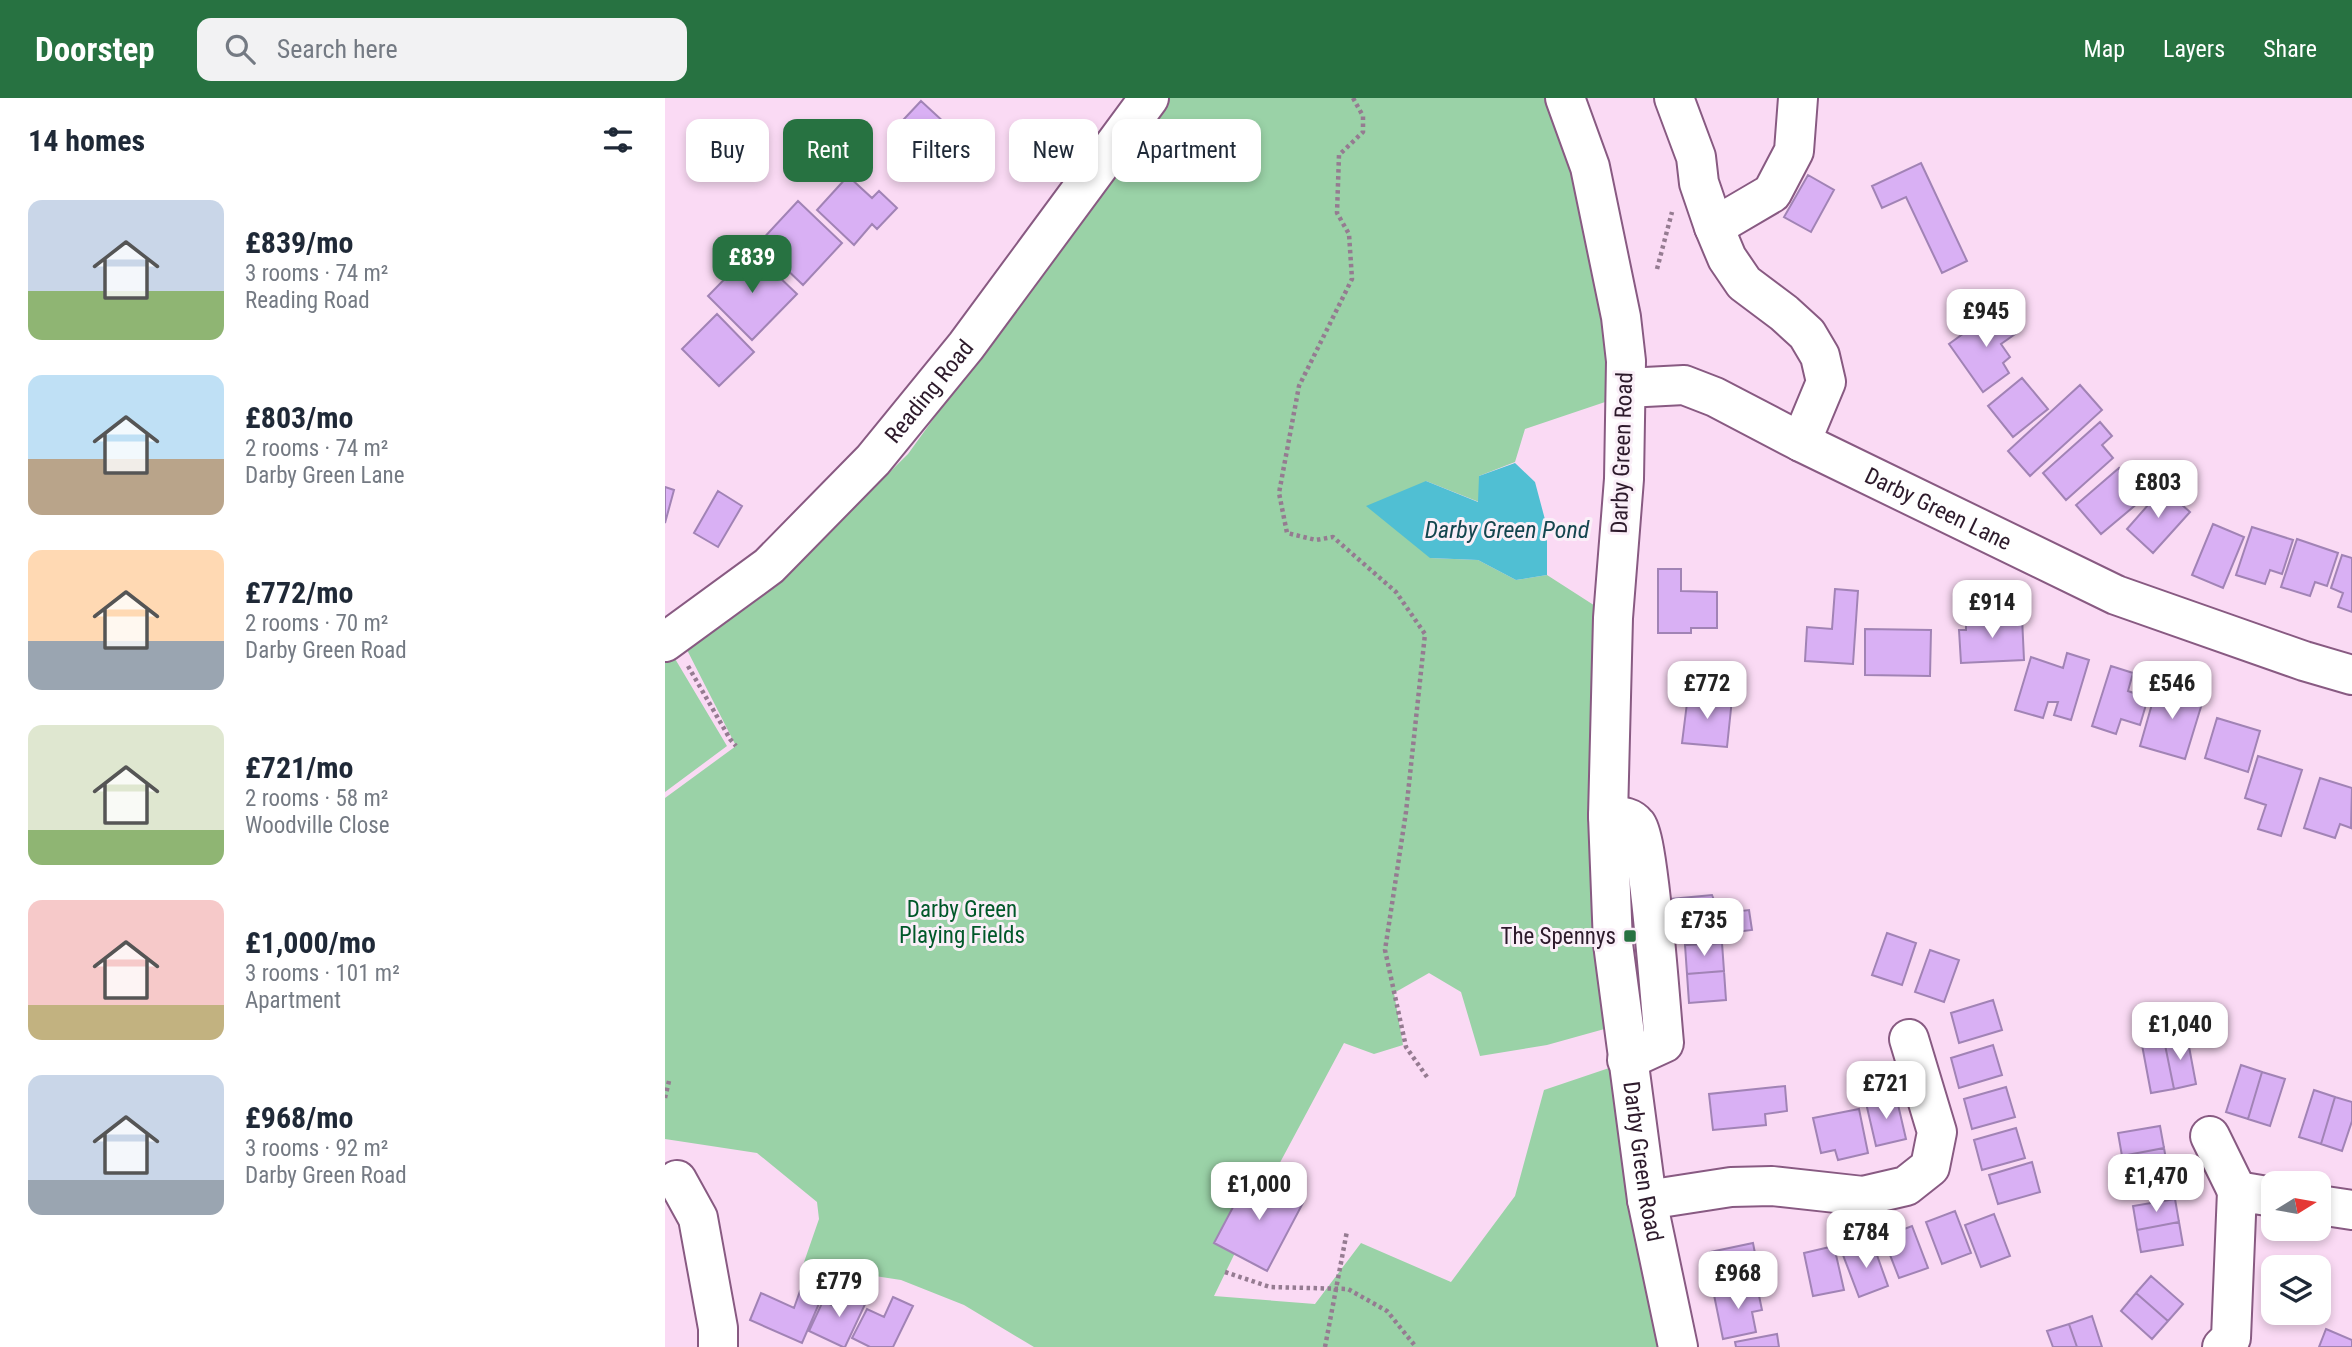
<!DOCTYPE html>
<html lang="en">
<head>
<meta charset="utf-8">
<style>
	body { margin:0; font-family:"Roboto Condensed",sans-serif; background:#f2f2f3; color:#1f2937; height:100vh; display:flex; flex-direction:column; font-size:26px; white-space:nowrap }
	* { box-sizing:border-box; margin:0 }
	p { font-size:23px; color:#747a83 }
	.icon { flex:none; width:38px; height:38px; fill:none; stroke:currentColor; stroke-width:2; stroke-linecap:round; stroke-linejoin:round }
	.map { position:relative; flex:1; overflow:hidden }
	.drawer { display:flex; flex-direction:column; background:#fff; width:665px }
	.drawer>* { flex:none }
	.top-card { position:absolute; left:21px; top:21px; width:665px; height:63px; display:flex; gap:14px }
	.needle { width:46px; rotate:79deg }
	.fabs { position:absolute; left:1596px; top:1073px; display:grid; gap:14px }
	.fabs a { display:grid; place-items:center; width:70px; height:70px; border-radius:14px; background:#fff; box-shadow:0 4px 10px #0003; font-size:35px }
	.price { position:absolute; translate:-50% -60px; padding:0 16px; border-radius:14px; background:#fff; color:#222; font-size:23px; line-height:46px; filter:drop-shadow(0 2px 4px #0008) }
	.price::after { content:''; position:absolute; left:50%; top:42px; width:21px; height:16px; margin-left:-10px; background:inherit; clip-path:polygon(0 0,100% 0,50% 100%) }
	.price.current { background:#277241; color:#fff }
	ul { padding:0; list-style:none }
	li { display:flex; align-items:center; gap:21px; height:175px; padding:0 28px }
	li span { display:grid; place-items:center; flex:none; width:196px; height:140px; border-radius:14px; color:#555 }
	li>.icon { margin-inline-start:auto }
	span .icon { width:84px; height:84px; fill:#fffc; stroke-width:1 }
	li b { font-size:30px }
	h2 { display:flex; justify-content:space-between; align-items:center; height:84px; padding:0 28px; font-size:30px }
	.tag { padding:0 24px; border-radius:14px; background:#fff; box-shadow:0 4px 10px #0003; font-size:24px; line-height:63px }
	.tag.current { background:#277241; color:#fff }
	header { display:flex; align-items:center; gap:42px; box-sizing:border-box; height:98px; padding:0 35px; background:#277241; color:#fff }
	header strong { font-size:33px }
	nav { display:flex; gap:38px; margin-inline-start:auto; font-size:24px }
	.search { width:490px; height:63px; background:#f2f2f3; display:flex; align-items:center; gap:18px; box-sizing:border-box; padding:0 24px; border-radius:14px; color:#747a83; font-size:26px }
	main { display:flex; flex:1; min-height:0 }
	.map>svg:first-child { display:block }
	.green { fill:#9ad2a7 }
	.water { fill:#50bfd3 }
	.building { fill:#d9b0f4; stroke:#a183b5; stroke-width:2 }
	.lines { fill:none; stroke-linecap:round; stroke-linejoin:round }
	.minor-casing { stroke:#885a82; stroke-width:42 }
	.major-casing { stroke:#885a82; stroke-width:42 }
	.path { stroke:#957b91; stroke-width:4.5; stroke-dasharray:3.5 3.5; stroke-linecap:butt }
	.minor { stroke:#fff; stroke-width:38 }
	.major { stroke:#fff; stroke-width:38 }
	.poi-dot { fill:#277241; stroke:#faeff8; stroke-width:2.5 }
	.labels { text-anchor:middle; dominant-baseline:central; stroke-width:6; stroke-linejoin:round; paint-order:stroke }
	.street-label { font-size:23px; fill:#2d1a2b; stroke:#faeff8 }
	.park-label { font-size:23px; fill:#005829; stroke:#faeff8 }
	.poi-label { font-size:23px; fill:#2d1a2b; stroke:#faeff8; text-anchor:end }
	.water-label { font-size:24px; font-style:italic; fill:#14464f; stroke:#faeff8 }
</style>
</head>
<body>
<header>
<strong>Doorstep</strong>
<div class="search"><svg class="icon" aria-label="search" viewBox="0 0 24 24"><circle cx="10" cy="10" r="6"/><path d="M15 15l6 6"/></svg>Search here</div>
<nav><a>Map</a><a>Layers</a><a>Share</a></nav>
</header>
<main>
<section class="drawer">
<h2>14 homes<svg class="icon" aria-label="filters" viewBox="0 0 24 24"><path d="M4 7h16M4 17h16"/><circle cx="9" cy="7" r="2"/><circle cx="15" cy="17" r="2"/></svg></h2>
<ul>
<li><span style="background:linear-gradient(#c9d6e8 65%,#8fb573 0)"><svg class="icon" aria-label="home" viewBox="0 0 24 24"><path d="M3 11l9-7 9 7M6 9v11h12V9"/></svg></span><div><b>£839/mo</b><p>3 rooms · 74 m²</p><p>Reading Road</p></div></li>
<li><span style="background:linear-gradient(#bfe0f5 60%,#b9a48a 0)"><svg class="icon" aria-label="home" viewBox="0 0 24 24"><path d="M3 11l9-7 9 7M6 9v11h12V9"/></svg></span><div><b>£803/mo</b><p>2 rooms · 74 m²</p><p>Darby Green Lane</p></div></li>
<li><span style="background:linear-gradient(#ffd9b3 65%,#9aa5b1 0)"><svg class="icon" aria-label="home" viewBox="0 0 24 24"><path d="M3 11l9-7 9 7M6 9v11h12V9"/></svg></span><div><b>£772/mo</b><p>2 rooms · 70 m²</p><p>Darby Green Road</p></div></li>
<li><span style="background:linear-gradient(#dfe7d0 75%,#8fb573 0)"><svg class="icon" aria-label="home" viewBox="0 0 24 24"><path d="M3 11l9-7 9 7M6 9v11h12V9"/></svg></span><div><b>£721/mo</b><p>2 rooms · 58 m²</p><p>Woodville Close</p></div></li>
<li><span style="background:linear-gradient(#f6c9c9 75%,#c2b280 0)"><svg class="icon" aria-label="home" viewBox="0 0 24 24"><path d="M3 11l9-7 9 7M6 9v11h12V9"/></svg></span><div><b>£1,000/mo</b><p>3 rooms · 101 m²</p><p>Apartment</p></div></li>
<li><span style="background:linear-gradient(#c9d6e8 75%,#9aa5b1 0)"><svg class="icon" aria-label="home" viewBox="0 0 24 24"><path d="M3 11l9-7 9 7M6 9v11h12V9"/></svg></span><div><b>£968/mo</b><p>3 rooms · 92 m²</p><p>Darby Green Road</p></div></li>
</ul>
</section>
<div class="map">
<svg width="1687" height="1249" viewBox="0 0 1687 1249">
	<rect width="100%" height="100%" fill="#fadaf4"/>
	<path class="green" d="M500,0H889L939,180L946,302L860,331L850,364L814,378V404L761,383L765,460L813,462L851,482L882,477L938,513L943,930L882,947L815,958L796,894L764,875L729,895L738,947L709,956L679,945L604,1085L549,1198L650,1206L696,1145L786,1184L850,1098L879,992L950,968L998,1249H369L299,1207L236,1182L138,1167L154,1121L152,1104L92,1055L0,1041V700L71,648L19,546L133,465L243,356Z
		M0,552L6,554L62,648L0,694Z"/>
	<path class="water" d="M850,365L870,384L882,429V477L851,482L813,462L765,460L701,408L761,383L813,404L814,378Z"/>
	<path class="building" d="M256,3L281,26L250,59L225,36Z
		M1256,65L1302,163L1277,175L1241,99L1217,110L1207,88Z
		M1143,77L1169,92L1146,134L1119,119Z
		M183,78L207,100L214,93L232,110L212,131L207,126L189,147L152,112Z
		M133,103L177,145L138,187L94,145Z
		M87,153L132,196L87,242L43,198Z
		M1335,209L1353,234L1336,246L1345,259L1338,265L1344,275L1318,294L1284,246Z
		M52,216L89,254L54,288L17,251Z
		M1357,280L1383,311L1348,339L1323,308Z
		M1415,287L1437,312L1365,378L1343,353Z
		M1435,324L1447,338L1437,347L1448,360L1401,402L1378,375Z
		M1454,370L1466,384L1460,390L1473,405L1436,436L1411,407Z
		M0,389L9,392L0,425Z
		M1498,390L1525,414L1488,455L1462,431Z
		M53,393L77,408L53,449L29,435Z
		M1548,426L1579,439L1558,490L1527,477Z
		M1587,429L1628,442L1617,476L1605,472L1600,486L1571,477Z
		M1632,441L1673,455L1662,488L1650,484L1645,498L1616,489Z
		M1677,457L1687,460V514L1673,509L1678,495L1666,490Z
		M993,471H1016V493L1052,494V530H1026V535H993Z
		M1170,491L1193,493L1188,566L1140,563L1142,529L1167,531Z
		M1357,519L1359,562L1296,565L1294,532H1301V521Z
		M1200,531L1266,532L1265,578L1200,577Z
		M1402,555L1424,562L1406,622L1389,617L1393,604H1383L1378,620L1350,612L1366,559L1398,570Z
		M1446,568L1468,575L1463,593L1483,600L1475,627L1456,621L1451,636L1427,628Z
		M1493,585L1539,599L1520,661L1475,648Z
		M1023,597L1067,601L1062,649L1017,645Z
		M1552,620L1595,633L1583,674L1540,660Z
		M1593,658L1637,672L1616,738L1593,731L1601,707L1580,700Z
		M1655,680L1687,690L1686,730L1675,726L1670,740L1639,730Z
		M1047,797L1049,802L1063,801L1064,814L1009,821L1006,801Z
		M1084,812L1087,832L1063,835L1060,831L1053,832L1051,837L1012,842L1009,821Z
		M1222,835L1251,845L1237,887L1207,877Z
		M1057,845L1059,873L1022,876L1020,847Z
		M1265,852L1294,862L1279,904L1250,894Z
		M1059,873L1061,902L1024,905L1022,876Z
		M1328,902L1337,932L1294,945L1286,915Z
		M1522,938L1531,986L1509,991L1499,942Z
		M1499,942L1509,991L1486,995L1477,947Z
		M1328,947L1337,977L1294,990L1286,960Z
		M1576,967L1597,974L1583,1021L1561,1014Z
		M1597,974L1620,981L1605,1028L1583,1021Z
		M1120,988L1122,1013L1100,1016L1101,1027L1048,1032L1044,996Z
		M1341,989L1350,1019L1307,1031L1299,1001Z
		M1649,992L1670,999L1656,1046L1634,1039Z
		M1231,998L1241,1041L1211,1048L1201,1005Z
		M1670,999L1687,1004V1023L1677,1053L1656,1046Z
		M1194,1011L1203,1055L1173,1062L1170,1052L1156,1055L1148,1020Z
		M1495,1028L1499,1050L1457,1058L1453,1035Z
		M1351,1030L1360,1060L1317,1072L1309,1042Z
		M1499,1050L1503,1073L1462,1081L1457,1058Z
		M1367,1064L1375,1094L1333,1106L1324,1077Z
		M586,1075L639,1103L602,1173L549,1145Z
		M1510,1101L1514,1124L1472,1132L1468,1108Z
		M1290,1113L1306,1155L1277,1166L1261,1124Z
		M1329,1116L1345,1158L1316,1169L1300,1127Z
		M1514,1124L1518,1147L1476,1154L1472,1132Z
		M1247,1128L1263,1170L1234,1180L1218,1139Z
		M1088,1145L1094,1176L1051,1184L1045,1154Z
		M1208,1146L1223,1188L1194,1199L1178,1157Z
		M1169,1148L1179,1192L1148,1198L1139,1155Z
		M1486,1178L1518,1206L1503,1223L1471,1195Z
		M1092,1188L1097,1212L1087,1214L1091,1234L1058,1241L1049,1197Z
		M184,1191L203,1200L180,1249H178L144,1233L158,1203L175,1211Z
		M135,1193L156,1201L137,1245L85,1222L96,1195L129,1210Z
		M1471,1195L1503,1223L1487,1241L1456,1213Z
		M228,1199L248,1208L228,1249H205L187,1240L202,1211L219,1219Z
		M1427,1218L1437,1249H1412L1404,1226Z
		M1404,1226L1412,1249H1388L1382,1233Z
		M1661,1231L1687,1242V1249H1654Z
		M1112,1236L1114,1249H1071L1070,1244Z"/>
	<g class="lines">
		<defs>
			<g id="minor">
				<path id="s1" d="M900,0L925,69L956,219L961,263L959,381L948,520L943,718L948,846L982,1102L1013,1249"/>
				<path d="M1009,0L1031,59L1034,85L1049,129L1062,160L1079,185L1119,215L1142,236L1155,258L1161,284L1136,344"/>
				<path d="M1049,129L1107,95L1129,53L1133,0"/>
				<path id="s2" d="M961,290L1019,287L1050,299L1136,344L1451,497L1639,563L1687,577"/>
				<path d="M943,718C955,719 964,717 972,727C984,740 996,915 999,945L962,962"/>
				<path d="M1545,1038L1572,1093"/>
				<path d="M12,1082L33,1120L53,1230V1249"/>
				<path d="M982,1102L1066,1089L1107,1088L1198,1098L1241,1088L1265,1069L1272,1034L1244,941"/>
				<path d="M1654,1107L1687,1112"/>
				<path d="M1557,1249L1566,1240L1572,1093L1608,1099"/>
			</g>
			<g id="major">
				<path id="s3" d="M0,544L104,468L208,362L301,248L484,0"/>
			</g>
		</defs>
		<use href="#minor" class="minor-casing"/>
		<use href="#major" class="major-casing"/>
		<path class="path" d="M688,0L698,18V34L674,57L672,115L684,136L687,181L634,288L614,395L622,435L651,442L668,439L731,494L760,536L741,714L720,852L741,949L762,979
			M992,171L1007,114
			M23,568L65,641L71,648
			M0,1000L4,983
			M560,1174L605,1189L683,1191L722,1213L751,1249
			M660,1249L682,1133"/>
		<use href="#minor" class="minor"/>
		<use href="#major" class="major"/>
	</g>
	<rect class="poi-dot" x="958" y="831" width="14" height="14" rx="3.5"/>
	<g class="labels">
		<g class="street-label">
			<text stroke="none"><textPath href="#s3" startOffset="366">Reading Road</textPath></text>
			<text transform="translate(957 355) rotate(-88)">Darby Green Road</text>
			<text stroke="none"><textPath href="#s2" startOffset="341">Darby Green Lane</textPath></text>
			<text stroke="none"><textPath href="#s1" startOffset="1074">Darby Green Road</textPath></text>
		</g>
		<g class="park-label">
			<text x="297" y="811">Darby Green<tspan x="297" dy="26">Playing Fields</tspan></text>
		</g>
		<g class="poi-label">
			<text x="951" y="838">The Spennys</text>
		</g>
		<g class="water-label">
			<text x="842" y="432">Darby Green Pond</text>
		</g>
	</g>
</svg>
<div class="fabs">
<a><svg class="needle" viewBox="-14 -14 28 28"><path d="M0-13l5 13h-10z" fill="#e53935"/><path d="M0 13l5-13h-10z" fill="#747a83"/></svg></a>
<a><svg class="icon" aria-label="layers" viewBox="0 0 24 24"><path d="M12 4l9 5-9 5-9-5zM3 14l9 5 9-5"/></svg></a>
</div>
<b class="price current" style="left:87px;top:197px">£839</b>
<b class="price" style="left:1321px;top:251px">£945</b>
<b class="price" style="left:1493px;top:422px">£803</b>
<b class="price" style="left:1327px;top:542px">£914</b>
<b class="price" style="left:1042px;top:623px">£772</b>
<b class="price" style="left:1507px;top:623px">£546</b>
<b class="price" style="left:1039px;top:860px">£735</b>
<b class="price" style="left:1515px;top:964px">£1,040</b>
<b class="price" style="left:1221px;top:1023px">£721</b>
<b class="price" style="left:1491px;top:1116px">£1,470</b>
<b class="price" style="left:594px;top:1124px">£1,000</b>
<b class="price" style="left:1201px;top:1172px">£784</b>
<b class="price" style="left:1073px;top:1213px">£968</b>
<b class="price" style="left:174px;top:1221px">£779</b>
<div class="top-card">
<a class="tag">Buy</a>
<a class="tag current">Rent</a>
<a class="tag">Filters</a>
<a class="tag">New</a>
<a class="tag">Apartment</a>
</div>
</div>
</main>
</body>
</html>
